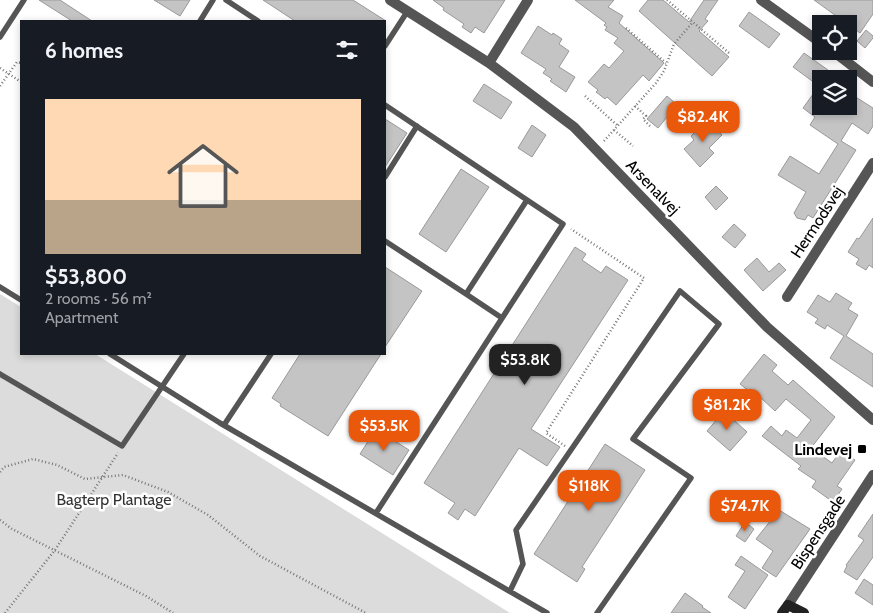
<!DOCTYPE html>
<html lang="en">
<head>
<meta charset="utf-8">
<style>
	body { margin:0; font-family:Cabin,sans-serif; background:#242831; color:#f1f3f6; height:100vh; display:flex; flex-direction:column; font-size:19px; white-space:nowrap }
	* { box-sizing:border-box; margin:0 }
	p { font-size:16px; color:#9ea1a6 }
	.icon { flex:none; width:28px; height:28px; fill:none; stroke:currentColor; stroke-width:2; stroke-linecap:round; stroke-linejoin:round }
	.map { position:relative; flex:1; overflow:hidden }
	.drawer { position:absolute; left:20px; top:20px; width:366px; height:335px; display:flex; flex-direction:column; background:#171b24; border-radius:0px; box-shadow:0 2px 8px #0003 }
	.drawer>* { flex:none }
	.controls { position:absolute; left:812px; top:15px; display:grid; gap:10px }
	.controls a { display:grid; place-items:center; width:45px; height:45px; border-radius:0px; background:#171b24; box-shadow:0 2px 8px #0003; font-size:25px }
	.price { position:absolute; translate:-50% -42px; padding:0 11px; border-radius:10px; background:#ea580c; color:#fff; font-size:16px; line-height:32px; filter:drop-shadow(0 1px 2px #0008) }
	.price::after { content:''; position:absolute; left:50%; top:30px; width:15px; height:11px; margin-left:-8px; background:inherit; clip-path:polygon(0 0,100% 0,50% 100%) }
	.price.current { background:#222; color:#fff }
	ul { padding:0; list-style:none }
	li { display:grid; align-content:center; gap:10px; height:265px; padding:0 25px }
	li span { display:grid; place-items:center; height:155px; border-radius:0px; color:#555 }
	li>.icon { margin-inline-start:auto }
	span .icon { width:90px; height:90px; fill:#fffc; stroke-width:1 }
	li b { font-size:21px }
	h2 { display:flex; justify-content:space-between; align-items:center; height:60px; padding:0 25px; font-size:21px }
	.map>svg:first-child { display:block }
	.green { fill:#dcdcdc }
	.building { fill:#c4c4c4; stroke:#999 }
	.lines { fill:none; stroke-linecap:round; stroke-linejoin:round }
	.path { stroke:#777; stroke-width:2.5; stroke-dasharray:1 2.5; stroke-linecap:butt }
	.service { stroke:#555; stroke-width:5.5 }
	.minor { stroke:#555; stroke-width:10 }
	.tertiary { stroke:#555; stroke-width:10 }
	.secondary { stroke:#222; stroke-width:10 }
	.poi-dot { fill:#000; stroke:#fff; stroke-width:2 }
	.labels { text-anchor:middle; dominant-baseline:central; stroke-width:5; stroke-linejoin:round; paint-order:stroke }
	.street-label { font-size:16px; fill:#000; stroke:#fff }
	.poi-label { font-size:16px; font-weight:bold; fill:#000; stroke:#fff; text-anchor:end }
	.park-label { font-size:16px; fill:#333; stroke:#fff }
</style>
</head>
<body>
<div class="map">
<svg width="873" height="613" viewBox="0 0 873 613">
	<rect width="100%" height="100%" fill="#fff"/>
	<path class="green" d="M0,294L21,307V354H95L510,613H0Z"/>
	<path class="building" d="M39,0H60L92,21H72Z
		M154,0H190L180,16Z
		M263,0H353L386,21H295Z
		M433,0H505L484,33L475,27L471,33L462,27L464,24L443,10L444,8Z
		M575,0H614L608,7L623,16L619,23L664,63L649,81L643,75L616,105L607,97L605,99L596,92L598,90L588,82L604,64L609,68L624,51L614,43L618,38L605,30L607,27L604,25L606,23Z
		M648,0H663L689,22L704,0H718L705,19L708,21L699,31L729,57L712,76L639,11Z
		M814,0H873V14L860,33Z
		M749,12L780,34L769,48L739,26Z
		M538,26L552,35L553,33L562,39L559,44L569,51L559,67L575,77L566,92L550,81L552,79L543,73L546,69L521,53Z
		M866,30L873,36V38L865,48L857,41Z
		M804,53L828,70L821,79V106H849L854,96L873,108V126L868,134L852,123L841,141L856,150L813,218L808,215L805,220L797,218L794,213L806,192L778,175L790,156L819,174L838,144L810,125L815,117L803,108L819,86L793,67Z
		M484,84L512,102L501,119L473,101Z
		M667,96L682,109L671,121L667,117L658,128L647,119Z
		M385,119L407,133L385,167Z
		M708,120L722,135L709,148L714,153L700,167L684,149L694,140L691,136Z
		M532,125L546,135L532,157L518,148Z
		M461,169L489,187L446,252L419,234Z
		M716,186L728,198L716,210L705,197Z
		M873,218V268L869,265L866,270L856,264L859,259L848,252L857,238L859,239Z
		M734,224L746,235L735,248L722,237Z
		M575,247L586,254L582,260L601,273L606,266L628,280L531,429L560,447L547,466L519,448L475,516L465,509L458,520L448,513L455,503L424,483Z
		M757,258L769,272L779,263L786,270L763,291L744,270Z
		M385,267L422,291L385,347Z
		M836,293L852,303L848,309L858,315L846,336L873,354V387L830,358L844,336L827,325L825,329L815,323L818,319L807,312L818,295L830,302Z
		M300,354H381L328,436L280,406L281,404L272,398Z
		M764,354L777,365L772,371L788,385L793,380L835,417L811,448L832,463L841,450L855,460L837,486L842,489L833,502L812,487L816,481L798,469L801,466L762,436L771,426L782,436L786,430L797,438L811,420L786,399L775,411L760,397L759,399L740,384Z
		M724,411L747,432L730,451L707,431Z
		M376,429L409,450L393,475L360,454Z
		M605,444L645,470L582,567L585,569L577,582L534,554Z
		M779,510L810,529L776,577L762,568L773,551L756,539Z
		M873,514V557L857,580L844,572L847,566L846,565L864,540L858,536Z
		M745,522L754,529L745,542L736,536Z
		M741,556L768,575L745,609L728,597L745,571L735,565Z
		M864,579L873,585V605L855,593Z
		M685,593L703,606L702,607L711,613H671Z"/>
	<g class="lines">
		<path class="path" d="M667,0L729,53
			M626,28L666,63
			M0,68L21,82
			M0,86L17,62L21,63
			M585,96L618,126
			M635,106L646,116L643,119L650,126
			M614,130L633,146
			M604,141L656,83L664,71L674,44L693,22
			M565,446L546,433L644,278L571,229
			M0,472L4,467L33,459L57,465L85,479L123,475L168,492L208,515L260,556L366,613
			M0,520L12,529L146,596L173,613
			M5,613L55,550L118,453"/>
		<path class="service" d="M226,0L258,21
			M200,21L213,0
			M0,37L24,0
			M385,46L407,12
			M385,177L417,126
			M385,241L466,294L527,200
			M0,287L21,300
			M466,294L502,318
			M110,354L220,423L547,613
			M0,374L122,446L184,354
			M224,425L271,354
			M376,513L563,224L385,105
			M510,591L523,564L516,530L680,291L719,324L633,439L691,478L597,613"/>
		<path class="minor" d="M390,0L489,63L574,127L767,327L873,420
			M761,0L821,43
			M833,51L873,82
			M489,63L528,0
			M787,297L873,163"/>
		<path class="tertiary" d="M788,605L873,475"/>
		<path class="secondary" d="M782,613L788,605L804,613"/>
	</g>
	<rect class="poi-dot" x="857" y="444" width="10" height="10" rx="2.5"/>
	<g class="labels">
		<g class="street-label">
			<text transform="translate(653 187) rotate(46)">Arsenalvej</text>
			<text transform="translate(817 222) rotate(-57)">Hermodsvej</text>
			<text transform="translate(818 532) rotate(-57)">Bispensgade</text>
		</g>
		<g class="poi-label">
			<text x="852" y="449">Lindevej</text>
		</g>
		<g class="park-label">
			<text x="114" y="499">Bagterp Plantage</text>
		</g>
	</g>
</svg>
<div class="controls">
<a><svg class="icon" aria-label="locate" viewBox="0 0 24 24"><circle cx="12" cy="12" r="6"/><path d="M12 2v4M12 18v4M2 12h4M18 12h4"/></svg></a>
<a><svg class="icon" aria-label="layers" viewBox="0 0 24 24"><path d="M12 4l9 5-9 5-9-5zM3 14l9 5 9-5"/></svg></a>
</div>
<b class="price" style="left:703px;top:143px">$82.4K</b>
<b class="price current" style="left:525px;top:386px">$53.8K</b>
<b class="price" style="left:727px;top:431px">$81.2K</b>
<b class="price" style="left:384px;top:452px">$53.5K</b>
<b class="price" style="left:589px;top:512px">$118K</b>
<b class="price" style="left:745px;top:532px">$74.7K</b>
<section class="drawer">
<h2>6 homes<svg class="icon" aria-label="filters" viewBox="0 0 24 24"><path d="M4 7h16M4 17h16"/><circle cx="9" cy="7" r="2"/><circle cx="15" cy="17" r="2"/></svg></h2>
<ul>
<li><span style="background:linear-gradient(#ffd9b3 65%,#b9a48a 0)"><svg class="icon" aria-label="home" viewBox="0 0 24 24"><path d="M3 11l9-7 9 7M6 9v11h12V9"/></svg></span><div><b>$53,800</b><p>2 rooms · 56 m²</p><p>Apartment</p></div></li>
</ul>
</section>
</div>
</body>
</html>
